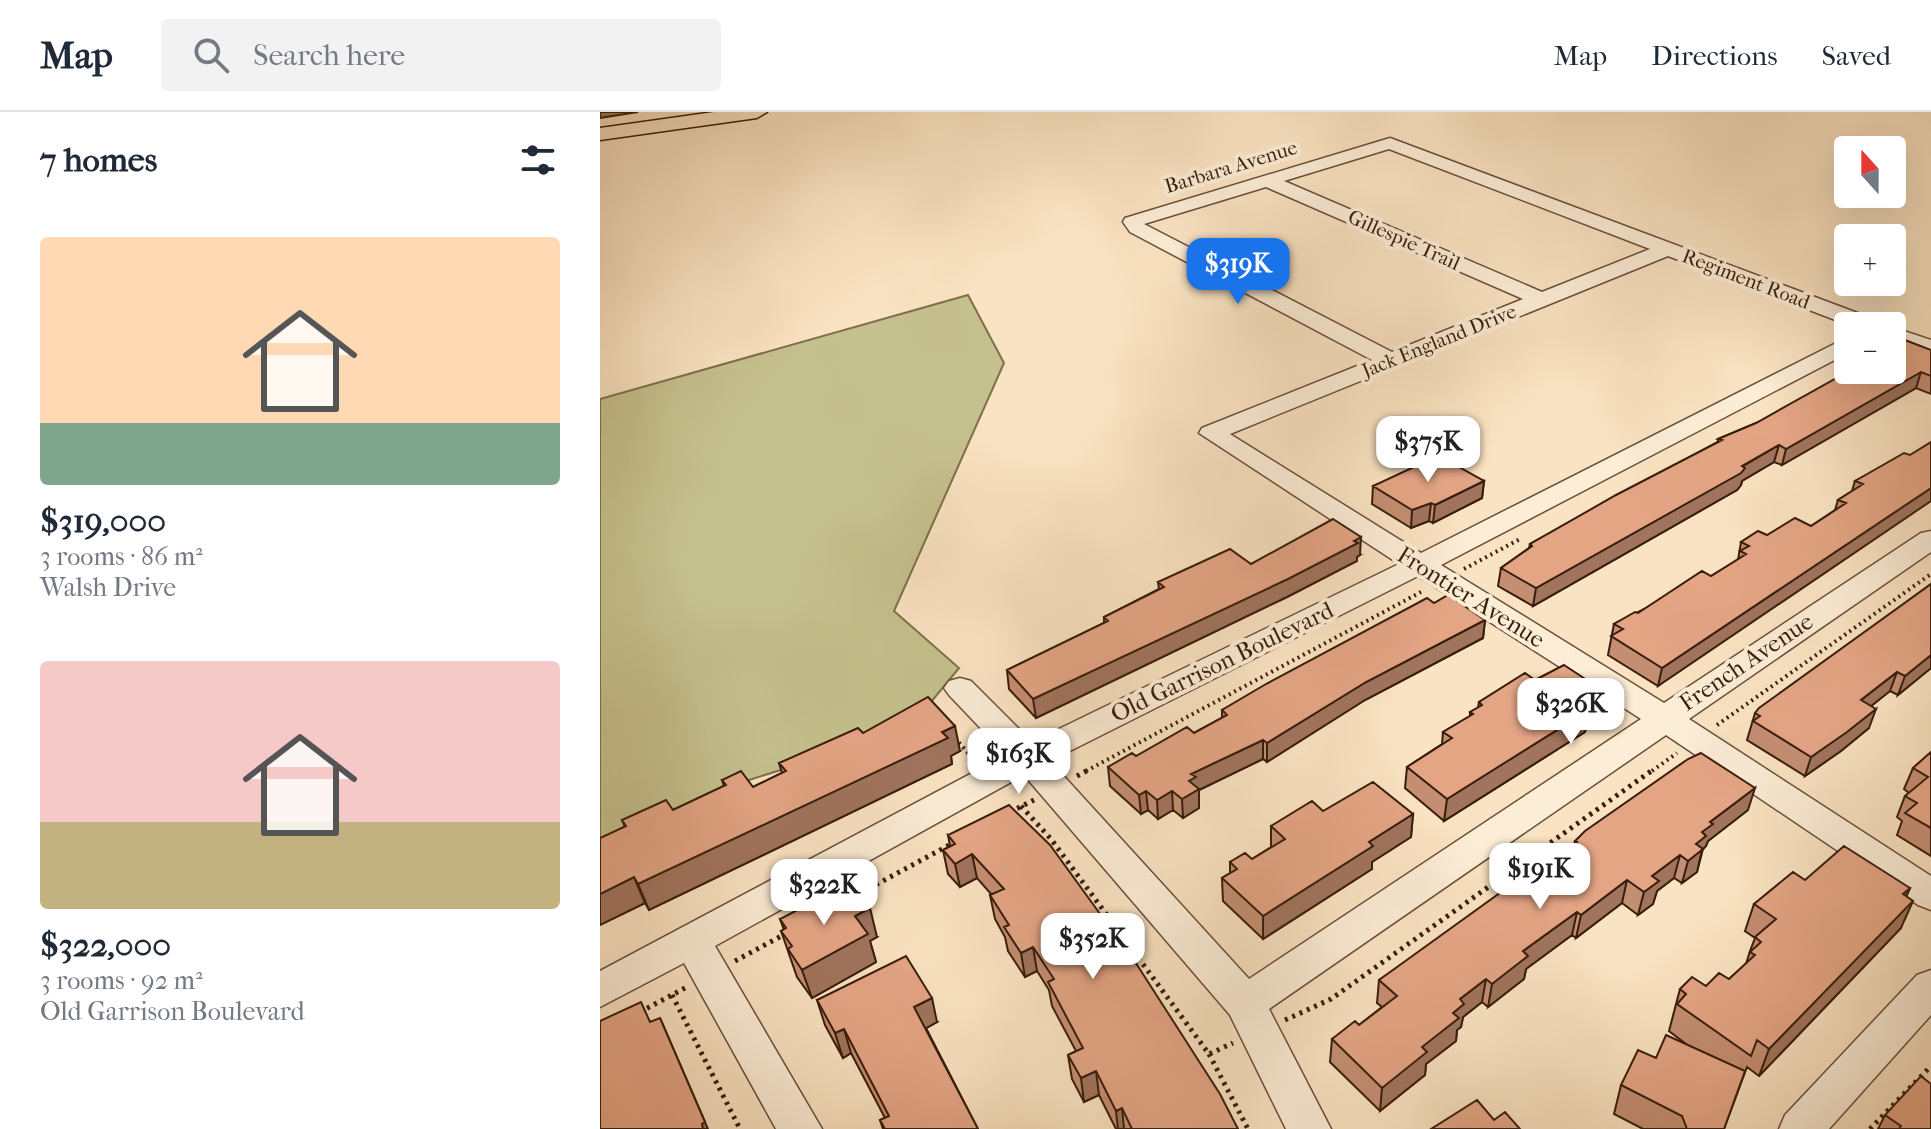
<!DOCTYPE html>
<html lang="en">
<head>
<meta charset="utf-8">
<style>
	body { margin:0; font-family:"IM FELL French Canon",serif; background:#f2f2f3; color:#1f2937; height:100vh; display:flex; flex-direction:column; font-size:30px; white-space:nowrap }
	* { box-sizing:border-box; margin:0 }
	p { font-size:26px; color:#747a83 }
	.icon { flex:none; width:44px; height:44px; fill:none; stroke:currentColor; stroke-width:2; stroke-linecap:round; stroke-linejoin:round }
	.map { position:relative; flex:1; overflow:hidden }
	.sheet { display:flex; flex-direction:column; background:#fff; width:600px }
	.sheet>* { flex:none }
	.needle { width:52px; rotate:339deg }
	.tools { position:absolute; left:1234px; top:24px; display:grid; gap:16px }
	.tools a { display:grid; place-items:center; width:72px; height:72px; border-radius:8px; background:#fff; box-shadow:0 8px 32px #0002; font-size:40px }
	.price { position:absolute; translate:-50% -68px; padding:0 18px; border-radius:16px; background:#fff; color:#222; font-size:26px; line-height:52px; filter:drop-shadow(0 2px 4px #0008) }
	.price::after { content:''; position:absolute; left:50%; top:48px; width:24px; height:18px; margin-left:-12px; background:inherit; clip-path:polygon(0 0,100% 0,50% 100%) }
	.price.on { background:#1a73e8; color:#fff }
	ul { padding:0; list-style:none }
	li { display:grid; align-content:center; gap:16px; height:424px; padding:0 40px }
	li span { display:grid; place-items:center; height:248px; border-radius:8px; color:#555 }
	li>.icon { margin-inline-start:auto }
	span .icon { width:144px; height:144px; fill:#fffc; stroke-width:1 }
	li b { font-size:34px }
	h2 { display:flex; justify-content:space-between; align-items:center; height:96px; padding:0 40px; font-size:34px }
	header { display:flex; align-items:center; gap:48px; box-sizing:border-box; height:112px; padding:0 40px; background:#fff; border-bottom:2px solid #e0e1e3 }
	header strong { font-size:38px }
	nav { display:flex; gap:44px; margin-inline-start:auto; font-size:28px }
	.search { width:560px; height:72px; background:#f2f2f3; display:flex; align-items:center; gap:20px; box-sizing:border-box; padding:0 28px; border-radius:8px; color:#747a83; font-size:30px }
	main { display:flex; flex:1; min-height:0 }
	.map>svg:first-child { display:block }
	.green { fill:#c5c18e; stroke:#7f6f4d; stroke-width:2 }
	.lines { fill:none; stroke-linecap:round; stroke-linejoin:round }
	.minor-casing { stroke:#694e3a; stroke-width:3 }
	.major-casing { stroke:#391d0c; stroke-width:3 }
	.path-far1 { stroke:#391d0c; stroke-width:4; stroke-dasharray:2 4; stroke-linecap:butt }
	.path { stroke:#391d0c; stroke-width:5; stroke-dasharray:3 5; stroke-linecap:butt }
	.minor { fill:#fcedd7; fill-rule:evenodd }
	.major { fill:#fae3c2; fill-rule:evenodd }
	.wall { fill:#c48e72; stroke:#391d0c; stroke-width:2 }
	.shaded-wall { fill:#a0745d; stroke:#391d0c; stroke-width:2 }
	.building { fill:#e4a585; stroke:#391d0c; stroke-width:2 }
	.labels { text-anchor:middle; dominant-baseline:central; stroke-width:8; stroke-linejoin:round; paint-order:stroke }
	.far-street-label { font-size:20px; fill:#391d0c; stroke:#fcedd7 }
	.street-label { font-size:24px; fill:#391d0c; stroke:#fcedd7 }
</style>
</head>
<body>
<header>
<strong>Map</strong>
<div class="search"><svg class="icon" aria-label="search" viewBox="0 0 24 24"><circle cx="10" cy="10" r="6"/><path d="M15 15l6 6"/></svg>Search here</div>
<nav><a>Map</a><a>Directions</a><a>Saved</a></nav>
</header>
<main>
<section class="sheet">
<h2>7 homes<svg class="icon" aria-label="filters" viewBox="0 0 24 24"><path d="M4 7h16M4 17h16"/><circle cx="9" cy="7" r="2"/><circle cx="15" cy="17" r="2"/></svg></h2>
<ul>
<li><span style="background:linear-gradient(#ffd9b3 75%,#7fa58c 0)"><svg class="icon" aria-label="home" viewBox="0 0 24 24"><path d="M3 11l9-7 9 7M6 9v11h12V9"/></svg></span><div><b>$319,000</b><p>3 rooms · 86 m²</p><p>Walsh Drive</p></div></li>
<li><span style="background:linear-gradient(#f6c9c9 65%,#c2b280 0)"><svg class="icon" aria-label="home" viewBox="0 0 24 24"><path d="M3 11l9-7 9 7M6 9v11h12V9"/></svg></span><div><b>$322,000</b><p>3 rooms · 92 m²</p><p>Old Garrison Boulevard</p></div></li>
</ul>
</section>
<div class="map">
<svg width="1331" height="1017" viewBox="0 0 1331 1017">
	<rect width="100%" height="100%" fill="#fae3c2"/>
	<filter id="stains"><feTurbulence type="fractalNoise" baseFrequency=".0025" numOctaves="4"/><feColorMatrix values="0 0 0 0 .2 0 0 0 0 .09 0 0 0 0 .02 0 0 0 .5 -.17"/></filter>
	<radialGradient id="worn" r=".72"><stop offset=".6" stop-color="#630" stop-opacity="0"/><stop offset="1" stop-color="#630" stop-opacity=".3"/></radialGradient>
	<path class="green" d="M368,183L404,251L294,499L359,556L322,601L222,645L149,668L0,737V287Z"/>
	<g class="lines">
		<defs>
			<path id="minor" d="M790,26L1279,209L1282,214H1251L1068,144L630,322L821,441L1248,225V241L841,453L1064,591L1321,421L1331,419V440L1089,607L1331,764V798L1318,793L1066,623L669,897L731,1017H686L630,903L424,663L115,834L222,1017H176L84,851L0,895V859L406,643L349,583L344,576L349,569L360,566L371,569L432,630L799,452L599,321L602,316L772,248L530,120L523,110L525,106ZM789,37L1050,137L942,180L684,69ZM666,75L923,187L792,240L544,112ZM818,464L1041,607L649,867L450,649Z
				M1292,215L1331,228V243L1292,229Z
				M1331,858V903L1229,1017H1179L1185,1003L1317,863Z"/>
			<path id="major" d="M114,0H167L157,6L0,28V16Z"/>
		</defs>
		<use href="#minor" class="minor-casing"/>
		<use href="#major" class="major-casing"/>
		<path class="path-far1" d="M864,457L920,427
			M1117,613L1331,462
			M355,626L375,649
			M486,659L821,480
			M1052,659L1077,641"/>
		<path class="path" d="M477,664L490,657
			M421,694L451,727L609,942L633,931
			M410,700L434,688
			M255,784L353,731
			M135,849L187,821
			M72,883L140,1017
			M40,900L85,876
			M685,908L731,887L1054,657
			M609,942L648,1017
			M1270,1017L1331,954"/>
		<use href="#minor" class="minor"/>
		<use href="#major" class="major"/>
	</g>
	<path class="wall" d="M1331,238V282L1316,276L1182,353L1174,350L1142,369L1141,373L1137,378L933,494L898,474L901,456L929,436L930,432L1118,330V327Z
		M1310,343L1058,574L1008,543L1014,512L1111,464L1138,448L1141,430L1211,414L1235,398L1238,388L1252,379L1255,369Z
		M836,350L884,369L882,386L833,411L829,409L811,416L772,392L773,374Z
		M760,443L757,445V449L687,485L436,606L409,577L407,558L504,511V505L559,477L558,470L651,452Z
		M1331,472V556L1298,583L1290,579L1271,594L1269,616L1241,639L1205,664L1147,628L1155,601Z
		M834,491L885,508L883,526L765,588L667,650L663,647L599,678V696L583,706L573,698L558,707L548,698L541,702L510,674L508,655L594,621L622,606V598Z
		M935,568L1000,601L987,610L985,620L844,709L805,676L807,655L842,632L843,620L870,604V600L878,596L879,590Z
		M263,621L360,639L351,644L352,652L49,798L45,791L0,813L25,715L22,708L73,698L124,674L122,668L153,675L182,661L179,651Z
		M1331,640V744L1297,723L1302,709L1297,705L1305,684L1309,681L1304,677L1313,656Z
		M1148,698L1108,729L1106,734L1103,737L1097,760L1082,771L1074,766L1057,779L1053,792L1038,803L1022,791L976,826L972,823L926,857L924,867L888,895L882,890L863,905L861,915L857,918L856,929L826,952L825,963L780,999L730,950L732,927L759,913L782,895L777,891L779,868L926,768L974,733L975,729Z
		M723,699L813,702L811,725L772,750V757L663,827L623,789L622,766L630,761V750L652,747L671,735V714Z
		M348,723L528,847L638,1017H516L499,983L484,990L472,967L468,943L476,939L452,894L449,878L437,859L425,865L408,839L405,825L395,807L390,783H392L377,766L360,775L348,762L343,738L350,734Z
		M1205,768L1310,776L1306,785L1301,816L1159,964L1147,955L1124,1017H1043L1014,1002L1021,973L1056,946L1086,932L1069,919L1080,877L1106,874L1129,867L1146,852L1150,839L1155,826L1145,819L1154,792Z
		M180,807L277,825L270,829L276,850L212,886L197,865L181,819L184,818Z
		M217,888L337,910L326,916L378,1017H283L280,1008L285,1006L251,941L243,946L225,913Z
		M1285,1003L1331,1017H1278Z"/>
	<path class="shaded-wall" d="M0,0H38L0,6Z
		M1321,260L1316,276L1182,353L1186,337Z
		M1179,333L1174,350L1142,369L1141,373L1137,378L933,494L936,476Z
		M884,369L882,386L833,411L835,393Z
		M1331,376V389L1058,574L1062,556Z
		M831,391L829,409L811,416L812,398Z
		M761,425L760,443L757,445V449L687,485L436,606L433,587Z
		M885,508L883,526L765,588L667,650V631L766,570Z
		M1331,543V556L1298,583L1305,564Z
		M1297,560L1290,579L1255,607L1261,588Z
		M1005,580L1000,601L987,610L985,620L844,709L847,687Z
		M1276,597L1269,616L1241,639L1205,664L1211,645Z
		M355,614L360,639L351,644L352,652L49,798L38,772Z
		M663,628V647L599,678V696L583,706L582,687L591,662Z
		M1155,676L1148,698L1108,729L1106,734L1102,738L1097,760L1082,771L1088,749L1102,720L1110,710Z
		M546,679L548,698L541,702L539,683Z
		M572,679L573,698L558,707L557,688Z
		M813,702L811,725L772,750V757L663,827V804L769,730Z
		M372,742L377,766L360,775L355,752Z
		M1080,743L1074,766L1057,779L1053,792L1038,803L1044,780L1052,764Z
		M34,765L45,791L0,813V782Z
		M1027,768L1022,791L976,826L981,803Z
		M1310,776L1298,803L1313,789L1301,816L1159,964L1169,937L1303,782Z
		M270,796L277,825L270,829L276,850L212,886L202,858L255,804Z
		M977,800L972,823L926,857L924,867L888,895L892,872L923,839Z
		M433,835L437,859L425,865L421,841Z
		M886,867L882,890L863,905L861,915L857,918L856,929L826,952L825,963L780,999L782,976L822,935L853,901L860,887Z
		M332,886L337,910L321,919L314,895Z
		M60,906L108,1017H103Z
		M244,917L251,941L243,946L235,921Z
		M496,959L499,983L484,990L481,966Z
		M522,996L524,1017H518L516,999Z"/>
	<path class="building" d="M1305,228L1331,238V264L1321,260L1186,337L1179,333L1142,354L1145,356L1141,361L936,476L901,456L932,434L930,432L1016,383L1122,328L1118,327L1156,311L1251,258H1292V235Z
		M1331,330V376L1062,556L1011,524L1023,517L1014,512L1035,500L1038,501L1102,459L1111,464L1146,442L1140,439L1149,434L1141,430L1158,419L1167,423L1195,406L1211,414L1246,391L1238,388L1263,372L1255,369L1304,341L1310,343Z
		M843,346L884,369L835,393L831,391L812,398L773,374L831,347L836,350Z
		M733,407L761,425L754,429L758,431L688,467L433,587L407,558L508,509L504,505L564,475L558,470L630,437L651,452Z
		M1331,472V543L1305,564L1297,560L1261,588L1276,597L1247,620L1211,645L1153,609L1160,604L1155,601L1159,596Z
		M848,483L885,508L766,570L667,631L663,628L591,662L596,665L589,669L599,677L582,687L572,679L557,688L546,679L539,683L508,655L532,641L536,644L587,615L594,621L627,603L622,598L666,572L827,486L834,491Z
		M964,553L1005,580L983,594L989,598L847,687L807,655L852,626L843,620L873,602L870,600L882,593L879,590L925,561L935,568Z
		M328,585L355,614L342,620L348,626L38,772L34,765L0,782V726L26,714L22,708L66,688L73,698L126,673L122,668L141,659L153,675L186,659L179,651L258,616L263,621Z
		M1331,640V716L1305,701L1317,691L1305,684L1328,665L1313,656Z
		M1101,641L1155,676L1110,710L1113,712L1102,720L1106,724L1096,732L1103,737L1088,749L1080,743L1052,764L1059,769L1044,780L1027,768L981,803L977,800L923,839L928,844L892,872L886,867L860,887L864,892L853,901L859,906L822,935L827,940L782,976L732,927L755,909L759,913L797,884L779,868L922,765L926,768L977,730L975,729L985,719L1088,647Z
		M773,670L813,702L769,730L773,734L663,804L622,766L637,757L630,750L645,741L652,747L685,727L671,714L712,689L723,699Z
		M409,693L450,733L511,817L528,847L532,845L620,982L638,1017H532L522,996L516,999L496,959L481,966L468,943L483,936L448,870L454,867L433,835L421,841L404,815L409,813L390,783L404,777L372,742L355,752L343,738L355,732L348,723Z
		M1244,734L1310,776L1303,782L1313,789L1169,937L1157,928L1151,944L1077,892L1086,882L1080,877L1092,865L1106,874L1119,861L1129,867L1155,843L1150,840L1161,830L1155,825L1176,807L1154,792L1193,760L1205,768Z
		M241,775L248,784L257,779L270,796L255,804L268,822L202,858L188,837L192,834L181,819L186,816L180,807Z
		M306,844L332,886L314,895L378,1017H285L280,1008L289,1004L244,917L235,921L217,888Z
		M41,890L50,910L60,906L105,1010L102,1012L103,1017H0V909Z
		M1066,923L1145,959L1124,1017H1087L1082,1004L1021,973L1038,938L1056,946Z
		M1321,964L1331,972V1017H1299L1301,1014L1285,1003Z
		M877,988L894,1008L905,1000L920,1017H831Z"/>
	<g class="labels">
		<g class="far-street-label">
			<text transform="translate(631 55) rotate(-17)">Barbara Avenue</text>
			<text transform="translate(804 128) rotate(24)">Gillespie Trail</text>
			<text transform="translate(1146 167) rotate(21)">Regiment Road</text>
			<text transform="translate(839 229) rotate(-22)">Jack England Drive</text>
		</g>
		<g class="street-label">
			<text transform="translate(871 485) rotate(32)">Frontier Avenue</text>
			<text transform="translate(622 550) rotate(-26)">Old Garrison Boulevard</text>
			<text transform="translate(1146 550) rotate(-34)">French Avenue</text>
		</g>
	</g>
	<rect width="100%" height="100%" filter="url(#stains)"/>
	<rect width="100%" height="100%" fill="url(#worn)"/>
</svg>
<div class="tools">
<a><svg class="needle" viewBox="-14 -14 28 28"><path d="M0-13l5 13h-10z" fill="#e53935"/><path d="M0 13l5-13h-10z" fill="#747a83"/></svg></a>
<a>+</a>
<a>−</a>
</div>
<b class="price on" style="left:638px;top:194px">$319K</b>
<b class="price" style="left:828px;top:372px">$375K</b>
<b class="price" style="left:971px;top:634px">$326K</b>
<b class="price" style="left:419px;top:684px">$163K</b>
<b class="price" style="left:940px;top:799px">$191K</b>
<b class="price" style="left:224px;top:815px">$322K</b>
<b class="price" style="left:493px;top:869px">$352K</b>
</div>
</main>
</body>
</html>
